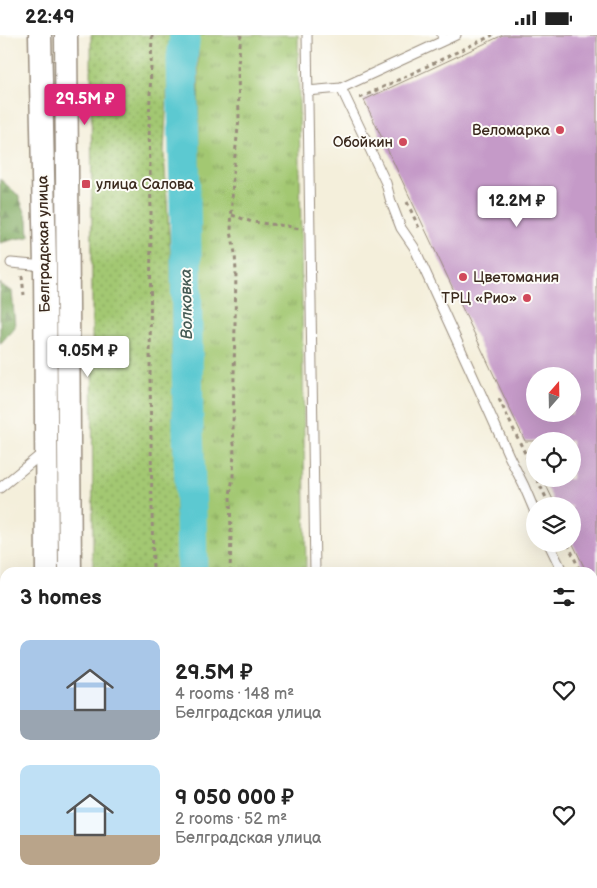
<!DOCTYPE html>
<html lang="en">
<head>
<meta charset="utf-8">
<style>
	body { margin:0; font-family:"Balsamiq Sans",sans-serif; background:#f6f6f6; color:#222; height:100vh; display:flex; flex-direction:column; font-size:19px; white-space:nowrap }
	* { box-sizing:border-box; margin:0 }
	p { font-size:16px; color:#767676 }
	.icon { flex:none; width:28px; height:28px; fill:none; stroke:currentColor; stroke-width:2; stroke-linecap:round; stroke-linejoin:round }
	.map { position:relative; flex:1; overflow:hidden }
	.details { position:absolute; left:0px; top:532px; width:598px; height:321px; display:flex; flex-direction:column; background:#fff; border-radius:15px 15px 0 0; box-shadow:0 5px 20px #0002 }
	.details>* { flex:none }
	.needle { width:32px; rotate:20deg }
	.controls { position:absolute; left:526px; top:332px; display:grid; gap:10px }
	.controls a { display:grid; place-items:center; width:55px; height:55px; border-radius:50%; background:#fff; box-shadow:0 5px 20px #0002; font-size:25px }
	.price { position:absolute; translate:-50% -42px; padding:0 11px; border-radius:5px; background:#fff; color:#222; font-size:16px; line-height:32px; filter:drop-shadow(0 1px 2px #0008) }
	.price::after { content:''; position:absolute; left:50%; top:30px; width:15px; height:11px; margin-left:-8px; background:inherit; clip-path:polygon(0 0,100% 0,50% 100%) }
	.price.selected { background:#db2777; color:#fff }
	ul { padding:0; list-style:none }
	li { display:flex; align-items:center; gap:15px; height:125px; padding:0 20px }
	li span { display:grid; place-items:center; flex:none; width:140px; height:100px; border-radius:10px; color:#555 }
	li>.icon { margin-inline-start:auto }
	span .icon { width:60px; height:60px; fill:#fffc; stroke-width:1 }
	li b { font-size:21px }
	h2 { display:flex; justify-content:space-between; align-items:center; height:60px; padding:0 20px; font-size:21px }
	.status { display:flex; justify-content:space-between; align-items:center; height:35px; padding:0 25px; background:#fff; direction:ltr }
	.status svg { height:14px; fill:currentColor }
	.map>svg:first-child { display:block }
	.grass { fill:url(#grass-tufts); stroke:#6f7948 }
	.forest { fill:url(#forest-firs); stroke:#5e6b41 }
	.park { fill:url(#park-dots); stroke:#6f7948 }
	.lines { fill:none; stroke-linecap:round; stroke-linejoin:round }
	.river { stroke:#5cc9d1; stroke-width:31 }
	.building { fill:#c59ac8; fill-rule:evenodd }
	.service-casing { stroke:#988c7c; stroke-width:11 }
	.tertiary-casing { stroke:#988c7c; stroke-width:25 }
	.path { stroke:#988c7c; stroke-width:3; stroke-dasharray:4 4; stroke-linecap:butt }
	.service { stroke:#fff; stroke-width:9 }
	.tertiary { stroke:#fff; stroke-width:22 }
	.poi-dot { fill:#d1495b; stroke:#fdfcf7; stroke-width:2 }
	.labels { text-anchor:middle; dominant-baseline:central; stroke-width:4; stroke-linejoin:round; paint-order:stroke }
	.poi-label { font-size:15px; fill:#3b2a1e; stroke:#fdfcf7; text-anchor:end }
	.street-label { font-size:15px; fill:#3b2a1e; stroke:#fdfcf7 }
	.water-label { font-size:16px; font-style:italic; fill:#455a54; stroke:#fdfcf7 }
</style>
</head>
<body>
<div class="status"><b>22:49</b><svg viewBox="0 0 49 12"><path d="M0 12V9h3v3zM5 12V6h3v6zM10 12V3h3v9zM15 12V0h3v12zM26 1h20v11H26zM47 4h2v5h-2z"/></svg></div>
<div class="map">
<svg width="597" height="853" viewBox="0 0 597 853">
	<defs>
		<pattern id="grass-tufts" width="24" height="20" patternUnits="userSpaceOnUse" patternTransform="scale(1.25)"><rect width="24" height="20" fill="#a3c872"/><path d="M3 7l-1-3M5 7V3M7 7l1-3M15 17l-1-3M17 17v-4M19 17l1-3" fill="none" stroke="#86a35d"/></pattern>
		<pattern id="forest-firs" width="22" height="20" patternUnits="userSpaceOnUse" patternTransform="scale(1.25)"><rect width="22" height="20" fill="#82ac64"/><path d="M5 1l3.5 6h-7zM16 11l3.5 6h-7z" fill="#6c8c52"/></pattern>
		<pattern id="park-dots" width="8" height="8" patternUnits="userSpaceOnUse" patternTransform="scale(1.25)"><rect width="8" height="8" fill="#a3c872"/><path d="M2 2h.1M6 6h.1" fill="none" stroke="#86a35d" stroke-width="1.8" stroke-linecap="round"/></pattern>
	</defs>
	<rect width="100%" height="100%" fill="#fdfcf7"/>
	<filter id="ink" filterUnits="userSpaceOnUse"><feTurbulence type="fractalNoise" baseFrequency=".02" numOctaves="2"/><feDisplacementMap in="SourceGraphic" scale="10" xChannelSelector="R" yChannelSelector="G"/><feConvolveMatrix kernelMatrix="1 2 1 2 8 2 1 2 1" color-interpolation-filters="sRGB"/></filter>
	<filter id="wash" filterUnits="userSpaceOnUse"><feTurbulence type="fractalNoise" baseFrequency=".0096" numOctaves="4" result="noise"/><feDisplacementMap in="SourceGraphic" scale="20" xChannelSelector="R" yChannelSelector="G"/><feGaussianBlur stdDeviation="1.12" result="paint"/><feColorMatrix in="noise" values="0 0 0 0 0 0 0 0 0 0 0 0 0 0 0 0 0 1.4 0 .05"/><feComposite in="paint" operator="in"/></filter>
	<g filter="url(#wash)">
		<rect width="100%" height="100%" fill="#f4efdb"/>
		<path class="grass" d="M198,0H298L306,537H202Z
			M214,849H310V853H215Z"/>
		<path class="forest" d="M0,144L18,160L28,184L29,202L15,204L0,208Z
			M0,248L2,251L12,256L15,292L0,309Z"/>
		<path class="park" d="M91,0H170L164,118L171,228L173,382L178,537H93Z
			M94,849H180V853H94Z"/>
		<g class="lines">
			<path class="river" d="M185,0L182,23L186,212L188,395L191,474L192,538
				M196,849V853"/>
		</g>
		<g id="blocks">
			<path class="building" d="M503,0H597V559L592,549V538H587L572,507V471H556L543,444H572V406H525L364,65ZM535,341H572V379H535Z"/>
		</g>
	</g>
	<g filter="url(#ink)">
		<use href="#blocks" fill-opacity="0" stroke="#988c7c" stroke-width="1"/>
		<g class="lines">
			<defs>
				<path id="service" d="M307,0L315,538
					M443,6L456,0
					M341,53L386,148L391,167L401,193L414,212L478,352L509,421L524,451L535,477
					M307,56L341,53L443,6L442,0
					M11,228L45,231
					M0,453L44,417
					M549,509L563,538
					M592,598L597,607
					M592,694H597
					M0,763L5,764
					M12,849V853
					M320,849V853
					M504,849L510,853"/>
				<path id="tertiary" d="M40,0L45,231L47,538
					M66,0L70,538
					M50,849V853
					M72,849V853"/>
			</defs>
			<use href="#service" class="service-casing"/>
			<use href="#tertiary" class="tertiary-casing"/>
			<path class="path" d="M152,0L149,91L151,175L150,340L153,538
				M360,63L493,0
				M407,167L420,195
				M232,180L252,187L287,191L299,194
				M22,241L24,260
				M499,364L535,439
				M537,444L550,471
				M568,509L581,538
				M230,538L231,499L230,460L233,442L234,410L233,392L236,237L235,218L231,196L233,138L239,84L238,30L241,0
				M592,561L597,570
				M230,849L231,853
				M159,853V849"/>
			<use href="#service" class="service"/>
			<use href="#tertiary" class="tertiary"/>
		</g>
	</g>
	<g class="poi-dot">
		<circle cx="560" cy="95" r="5"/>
		<circle cx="403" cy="107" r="5"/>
		<rect x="81" y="144" width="10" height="10" rx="2.5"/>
		<circle cx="463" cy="242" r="5"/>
		<circle cx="527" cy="263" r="5"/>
	</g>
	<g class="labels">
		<g class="poi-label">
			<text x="550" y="95">Веломарка</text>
			<text x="393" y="107">Обойкин</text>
			<text x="96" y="149" text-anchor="start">улица Салова</text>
			<text x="473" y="242" text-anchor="start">Цветомания</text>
			<text x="517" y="263">ТРЦ «Рио»</text>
		</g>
		<g class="street-label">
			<text transform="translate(44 209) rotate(-91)">Белградская улица</text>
		</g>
		<g class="water-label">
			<text transform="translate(187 269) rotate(-91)">Волковка</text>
		</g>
	</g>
</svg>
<div class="controls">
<a><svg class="needle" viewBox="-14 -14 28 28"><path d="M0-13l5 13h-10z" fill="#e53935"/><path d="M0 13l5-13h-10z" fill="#767676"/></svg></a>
<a><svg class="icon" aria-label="locate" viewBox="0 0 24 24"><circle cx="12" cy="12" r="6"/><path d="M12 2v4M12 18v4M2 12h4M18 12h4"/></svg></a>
<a><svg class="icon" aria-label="layers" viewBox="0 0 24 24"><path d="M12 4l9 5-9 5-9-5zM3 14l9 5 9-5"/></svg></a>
</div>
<b class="price selected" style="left:85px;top:91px">29.5M ₽</b>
<b class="price" style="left:517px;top:193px">12.2M ₽</b>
<b class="price" style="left:88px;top:343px">9.05M ₽</b>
<section class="details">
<h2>3 homes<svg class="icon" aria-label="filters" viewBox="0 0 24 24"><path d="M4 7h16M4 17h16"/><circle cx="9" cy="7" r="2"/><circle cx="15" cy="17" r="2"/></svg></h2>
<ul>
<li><span style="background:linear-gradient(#a9c7e8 70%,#9aa5b1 0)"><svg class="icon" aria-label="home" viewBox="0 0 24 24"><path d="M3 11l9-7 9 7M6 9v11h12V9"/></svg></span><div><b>29.5M ₽</b><p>4 rooms · 148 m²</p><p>Белградская улица</p></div><svg class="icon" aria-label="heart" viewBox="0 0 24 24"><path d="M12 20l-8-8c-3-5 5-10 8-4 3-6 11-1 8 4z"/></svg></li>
<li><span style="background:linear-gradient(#bfe0f5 70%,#b9a48a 0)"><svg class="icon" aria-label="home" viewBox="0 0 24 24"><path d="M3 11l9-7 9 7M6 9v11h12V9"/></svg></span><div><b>9 050 000 ₽</b><p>2 rooms · 52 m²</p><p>Белградская улица</p></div><svg class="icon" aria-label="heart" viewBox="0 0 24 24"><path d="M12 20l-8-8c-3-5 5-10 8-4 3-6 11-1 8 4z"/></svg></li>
</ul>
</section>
</div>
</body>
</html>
